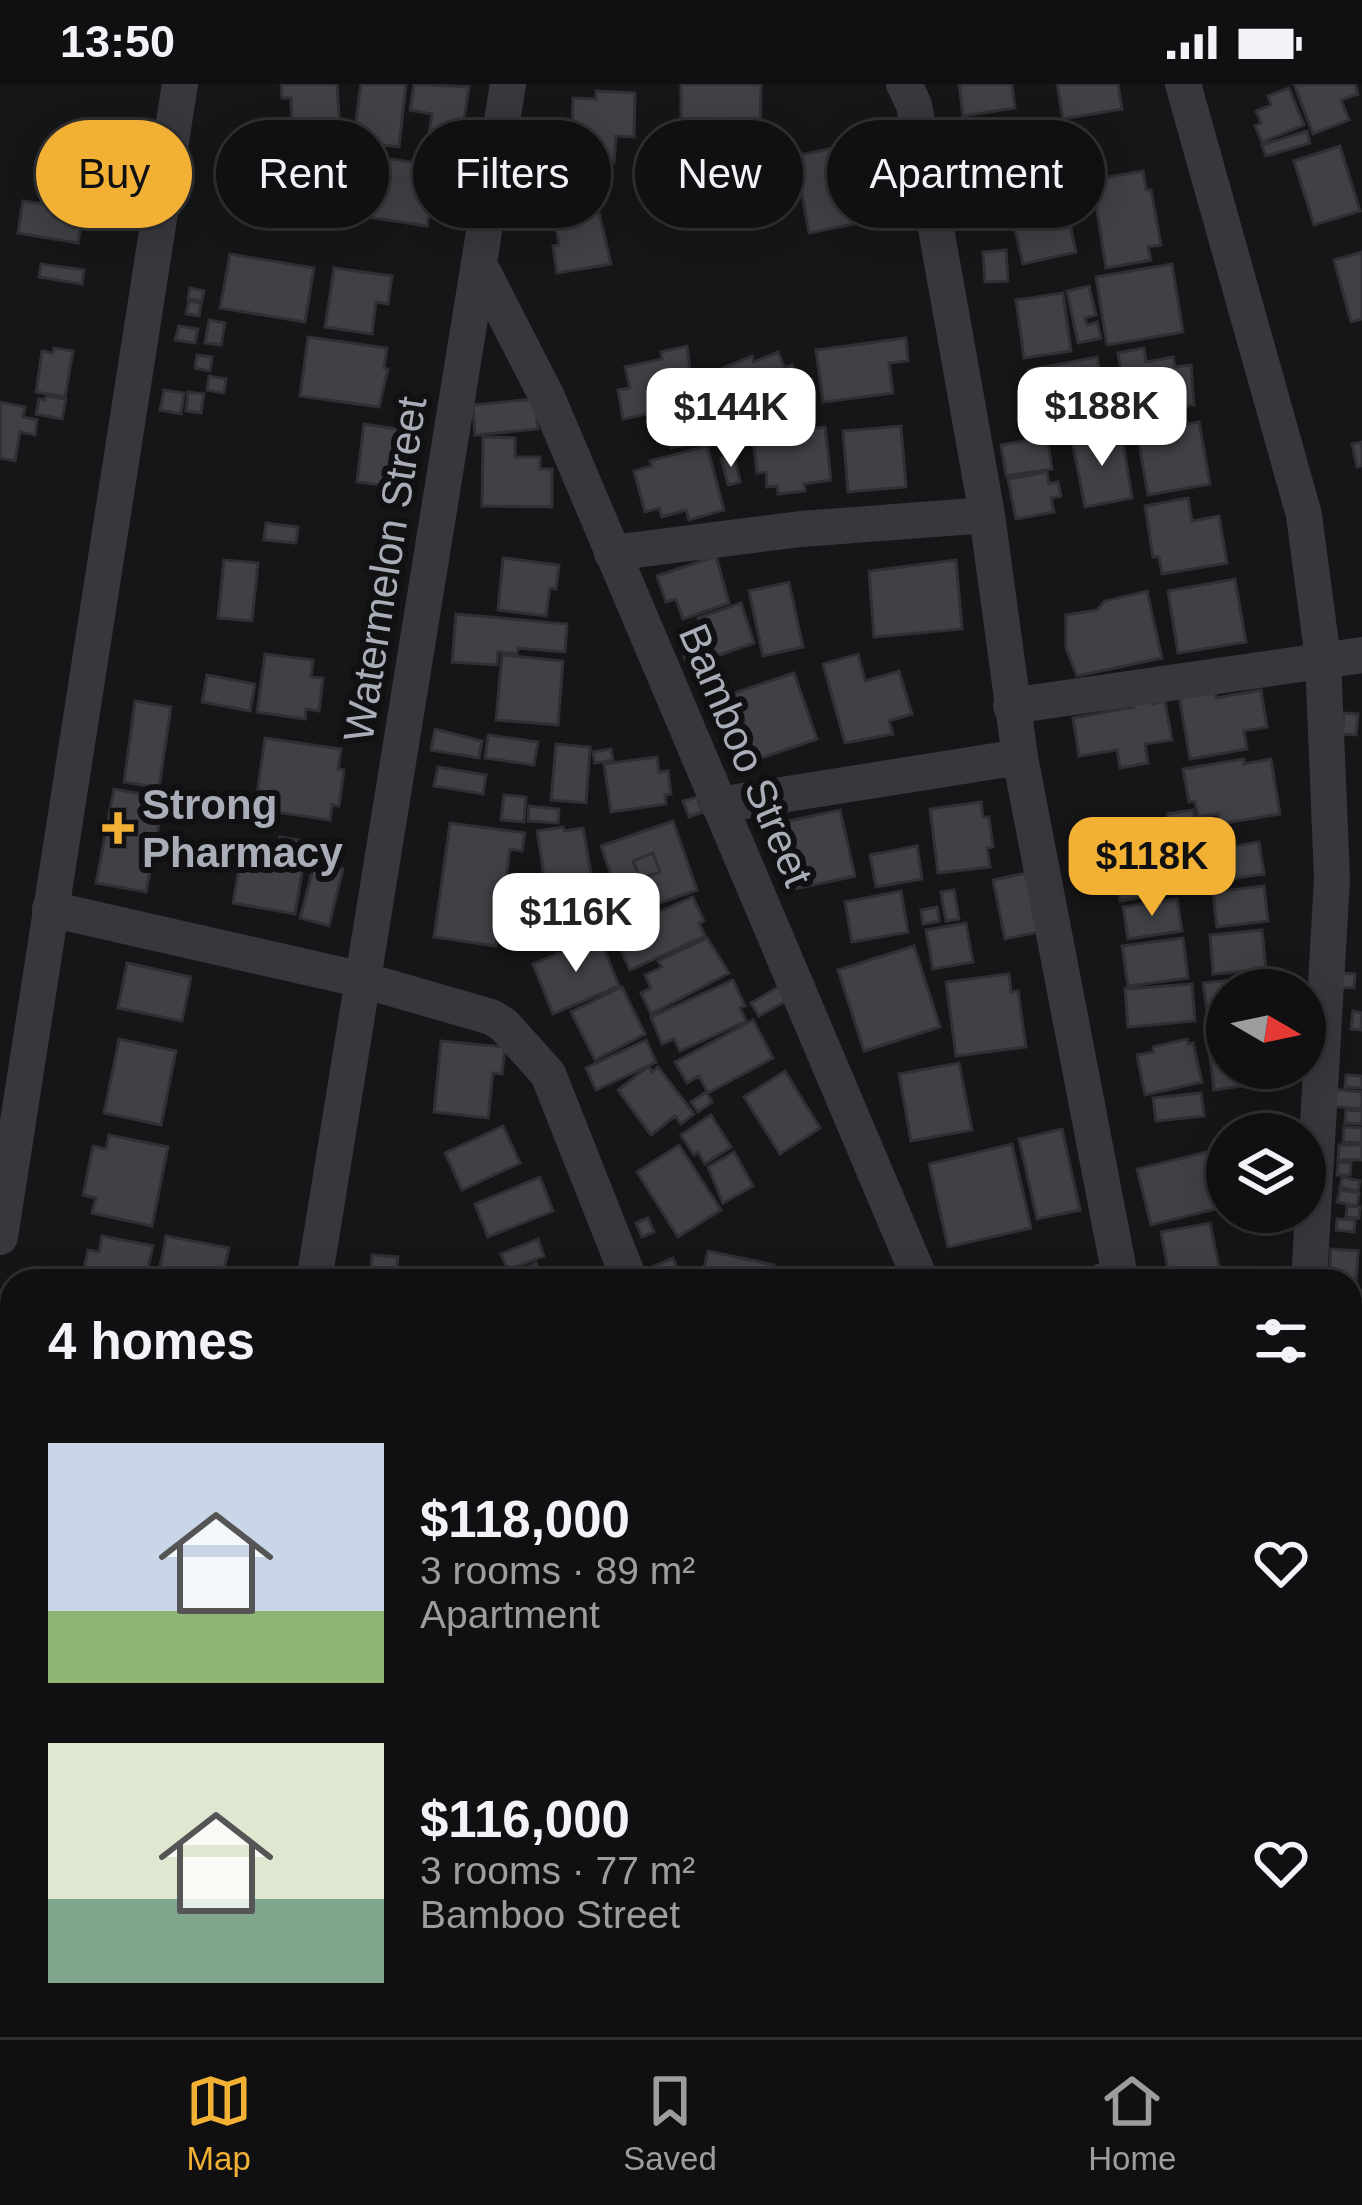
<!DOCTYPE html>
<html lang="en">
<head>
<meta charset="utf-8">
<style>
	body { margin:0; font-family:Helvetica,sans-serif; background:#1e1e20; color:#f1f3f6; height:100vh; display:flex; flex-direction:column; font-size:45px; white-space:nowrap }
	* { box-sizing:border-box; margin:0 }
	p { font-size:39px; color:#9c9d9f }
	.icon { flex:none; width:66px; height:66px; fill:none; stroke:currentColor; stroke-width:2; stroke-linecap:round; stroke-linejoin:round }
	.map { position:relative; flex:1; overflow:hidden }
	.side { position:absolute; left:0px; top:1185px; width:1362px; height:768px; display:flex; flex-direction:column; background:#101012; border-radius:36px 36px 0 0; box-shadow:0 6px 30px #0003,0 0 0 3px #303032 }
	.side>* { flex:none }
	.guide { position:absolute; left:36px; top:36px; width:1290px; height:108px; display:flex; gap:24px }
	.needle { width:78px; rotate:99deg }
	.tools { position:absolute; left:1206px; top:885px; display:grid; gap:24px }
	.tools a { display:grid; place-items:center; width:120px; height:120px; border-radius:50%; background:#101012; box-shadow:0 6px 30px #0003,0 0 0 3px #303032; font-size:60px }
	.price { position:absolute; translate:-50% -102px; padding:0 27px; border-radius:24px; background:#fff; color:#222; font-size:39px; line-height:78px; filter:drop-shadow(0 3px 6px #0008) }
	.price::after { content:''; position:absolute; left:50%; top:72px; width:36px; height:27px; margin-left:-18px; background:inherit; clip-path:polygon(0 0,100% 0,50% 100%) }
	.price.on { background:#f2b134; color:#111 }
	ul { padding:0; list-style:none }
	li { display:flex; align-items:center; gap:36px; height:300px; padding:0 48px }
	li span { display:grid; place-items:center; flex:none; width:336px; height:240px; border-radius:0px; color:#555 }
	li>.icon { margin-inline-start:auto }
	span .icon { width:144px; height:144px; fill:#fffc; stroke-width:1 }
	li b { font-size:51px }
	h2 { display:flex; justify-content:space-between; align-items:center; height:144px; padding:0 48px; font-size:51px }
	.chip { padding:0 42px; border-radius:54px; background:#101012; box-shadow:0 6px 30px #0003,0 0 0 3px #303032; font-size:42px; line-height:108px }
	.chip.on { background:#f2b134; color:#111 }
	.status { display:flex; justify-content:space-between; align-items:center; height:84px; padding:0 60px; background:#101012; direction:ltr }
	.status svg { height:33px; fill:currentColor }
	.tab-bar { display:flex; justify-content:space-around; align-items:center; height:168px; border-top:3px solid #303032; background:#101012; font-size:33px; color:#9c9d9f }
	.tab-bar a { display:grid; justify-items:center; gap:6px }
	.tab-bar .on { color:#f2b134 }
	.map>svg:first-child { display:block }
	.building { fill:#404145; stroke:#303034; stroke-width:3; fill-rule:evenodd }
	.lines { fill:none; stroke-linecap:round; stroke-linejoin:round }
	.minor { stroke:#37383d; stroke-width:36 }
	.poi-dot { fill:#f2b134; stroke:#111113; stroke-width:4.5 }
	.labels { text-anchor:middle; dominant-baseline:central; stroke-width:12; stroke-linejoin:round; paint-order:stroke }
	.street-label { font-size:42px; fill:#a8adb8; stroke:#111113 }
	.poi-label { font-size:42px; font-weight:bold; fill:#a8adb8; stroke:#111113; text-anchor:start }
</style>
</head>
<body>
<div class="status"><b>13:50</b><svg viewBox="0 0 49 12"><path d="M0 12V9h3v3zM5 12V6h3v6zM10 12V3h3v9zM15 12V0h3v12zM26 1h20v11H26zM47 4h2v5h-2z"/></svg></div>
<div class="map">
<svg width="1362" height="1953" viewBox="0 0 1362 1953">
	<rect width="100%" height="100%" fill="#161618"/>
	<path class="building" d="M281,0H337L341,64L285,67L284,37H292L291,14H282Z
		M361,0H406L399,63L353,57Z
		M414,0L469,3L457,80L425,75L432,30L410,26Z
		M681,0H761L760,50H738V61H681Z
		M959,0H1012L1015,24L963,32Z
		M1057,0H1118L1122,25L1063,35Z
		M1294,0H1355L1358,10L1341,16L1349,36L1313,50Z
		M1289,4L1304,41L1262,58L1255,42L1261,39L1256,27L1271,21L1268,12Z
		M596,7L635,9L634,53L616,52L614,79L576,77L571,63H562V50H572L573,14L596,15Z
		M1054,43L1065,103L997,115L987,54Z
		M1307,47L1310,59L1266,72L1262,61Z
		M848,61L857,105L848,107L854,140L809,149L795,72Z
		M1340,62L1360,127L1314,141L1294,77Z
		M357,70L425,80L423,97L434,98L427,142L348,130Z
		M1143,87L1146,106H1151L1161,161L1148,163L1151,176L1106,184L1092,96Z
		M23,117L83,126L78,159L18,149Z
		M598,124L611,180L557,189L553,162L559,161L554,132Z
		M1068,130L1076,168L1023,180L1014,141Z
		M1006,166L1008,197L985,198L983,168Z
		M1362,168V235L1351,238L1334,176Z
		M230,170L314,184L305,238L220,224Z
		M41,180L84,186L82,200L39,193Z
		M1172,180L1183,248L1107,261L1096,193Z
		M334,184L392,192L388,220L376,218L372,250L325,243Z
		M1089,202L1096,231L1085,234L1087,241L1097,238L1101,254L1078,259L1067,207Z
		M190,204L204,207L202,217L188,215Z
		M1063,209L1071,267L1024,274L1016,216Z
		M189,217L201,219L199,232L186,230Z
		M209,236L225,239L221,261L205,259Z
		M179,242L198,245L195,259L175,256Z
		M308,253L387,264L384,284L388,285L379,323L300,312Z
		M906,254L908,277L889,279L893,309L823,318L816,266Z
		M687,262L694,320L623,335L618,306L630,304L625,283L662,275L661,268Z
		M54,264L73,267L65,313L36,308L42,267L53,269Z
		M1144,264L1146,278L1173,273L1175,283L1191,281L1194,321L1128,332L1118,269Z
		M778,268L785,284L792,281L806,313L785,322L779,309L752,321L747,309L735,314L723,284L752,272L754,278Z
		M197,271L212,273L210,287L195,284Z
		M1097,273L1108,331L1057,341L1053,321L1036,324L1029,286Z
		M209,292L226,295L224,309L207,306Z
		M164,306L184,309L181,330L160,326Z
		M188,308L204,310L201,329L186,327Z
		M46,312L66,315L62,335L36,330L39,315L45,316Z
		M535,315L538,345L475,351L473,321Z
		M0,318L25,323L23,333L37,336L35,351L20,348L15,377L0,374Z
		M706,330L712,355L671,364L665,339Z
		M1199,338L1210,400L1148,411L1137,349Z
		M364,340L404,346L397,403L357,398Z
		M901,342L906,403L848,408L843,347Z
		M825,343L831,396L804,400L805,407L778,410L777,402L767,403L766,388L757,389L753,352Z
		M1121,347L1132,414L1085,423L1072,356Z
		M483,353L515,354V373H540V385H552V423L482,422Z
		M1047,353L1052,385L1006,392L1001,361Z
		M1362,358V382L1357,383L1352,360Z
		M707,362L724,426L689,436L686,426L662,433L659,424L645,428L634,387L652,382L650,377Z
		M734,371L740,398L728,401L721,374Z
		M1047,388L1049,400L1058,398L1061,412L1051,414L1054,428L1016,435L1008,395Z
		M1188,414L1192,437L1219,432L1227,479L1162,490L1159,473H1153L1145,422Z
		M266,439L298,443L296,459L264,456Z
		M716,472L729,519L683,535L676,515L666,518L657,492Z
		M503,474L559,481L556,505L550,504L546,532L498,526Z
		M224,476L258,479L252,537L218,534Z
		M956,476L962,545L874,553L869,487Z
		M1235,495L1246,558L1178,569L1168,507Z
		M789,498L803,563L763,572L749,507Z
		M1147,507L1162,574L1077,592L1066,564V531L1097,526L1105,517Z
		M741,519L754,559L711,574L698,534Z
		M456,530L567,540L565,568L518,564L517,570L498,568L497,581L452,578Z
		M700,556L706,575L687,581L681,562Z
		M265,570L313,576L311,593L323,594L319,627L306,625L305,635L257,628Z
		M858,570L865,597L899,587L912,630L889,637L893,650L845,659L823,580Z
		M502,571L563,577L558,641L496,636Z
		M794,589L817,655L756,676L734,609Z
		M207,591L255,600L250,627L202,618Z
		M1214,600L1216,614L1261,606L1267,643L1244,647L1247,665L1190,675L1178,606Z
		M1151,612L1153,620L1165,617L1172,656L1145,660L1148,679L1120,684L1117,666L1079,672L1073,634L1134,623L1133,615Z
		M135,617L171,623L159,704L124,698Z
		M1344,629L1358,630L1356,651L1342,650Z
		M435,645L482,657L479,674L431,666Z
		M488,651L538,658L534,681L485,674Z
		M265,654L341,665L338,685L344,686L339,722L332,721L330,736L255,725Z
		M556,660L590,663L586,719L551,716Z
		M611,665L613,676L595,679L593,668Z
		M657,673L659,688L668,687L671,710L665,711L666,720L611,728L604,680Z
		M1244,675V680L1271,675L1280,730L1219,740L1218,730L1198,733L1195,717L1189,718L1183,685Z
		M438,683L486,691L483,710L434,702Z
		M114,705L164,714L146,808L96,799Z
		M504,711L526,713L524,738L501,736Z
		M697,713L703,728L689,733L683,717Z
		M981,718L983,733H989L993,763L987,764L990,783L938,789L930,725Z
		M529,722L559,725L558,739L528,737Z
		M840,726L855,792L790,806L775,740Z
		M1193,726L1196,745L1170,749L1167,730Z
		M1162,735L1164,751L1134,757L1131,741Z
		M673,737L697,806L625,831L601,762ZM653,769L660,788L640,795L633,777Z
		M450,739L525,749L522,767L510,765L496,862L434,853Z
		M563,743L564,747L583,744L601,847L555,855L540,793L544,792L537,747Z
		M280,753L327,761L325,777L278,768Z
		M1259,758L1264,790L1217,797L1212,766Z
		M917,762L922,795L876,803L870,771Z
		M1184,765L1188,787L1177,789L1180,806L1120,817L1113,778Z
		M653,769L660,788L640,795L633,777Z
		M241,772L303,782L295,830L233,819Z
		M315,778L343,785L329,842L300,834Z
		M1037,787L1039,848L1005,855L993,796Z
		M1264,802L1268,837L1217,843L1213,808Z
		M954,806L959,835L946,837L941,808Z
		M901,807L908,848L852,858L845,818Z
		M693,813L704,837L699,839L705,852L630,886L613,848Z
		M1177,815L1182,847L1128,855L1123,823Z
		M937,823L939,837L923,840L921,826Z
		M966,839L973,878L933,885L926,846Z
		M1262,846L1266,885L1213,890L1210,851Z
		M599,852L619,902L553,930L533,880Z
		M707,854L729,889L651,930L641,909L651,904L645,891L662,883L658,877Z
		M1183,854L1188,894L1128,902L1122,862Z
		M914,862L940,943L864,967L838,886Z
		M127,879L191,893L182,937L118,924Z
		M1337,889L1355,890L1354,904L1336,903Z
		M1009,890L1011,908L1018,907L1026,963L956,972L946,898Z
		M1256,893L1264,906H1227V931L1208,933L1203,899Z
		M733,896L745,922L740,924L746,937L680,967L674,955L662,960L651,933Z
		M1192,900L1195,937L1128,943L1125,905Z
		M780,902L788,916L759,932L751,919Z
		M622,903L645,950L595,976L571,928Z
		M1353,927L1362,929L1361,946L1351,945Z
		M753,936L773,974L708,1009L699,992L687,999L675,978Z
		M1227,946V984H1261L1263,999L1214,1006L1207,948Z
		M119,955L176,967L161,1041L104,1029Z
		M1187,955L1188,960L1193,959L1202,998L1145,1011L1137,971L1153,968V963Z
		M646,956L656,978L596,1006L586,984Z
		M441,957L505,963L502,990L493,989L488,1034L434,1028Z
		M959,979L972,1046L911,1057L899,990Z
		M649,982L652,988L658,983L694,1030L681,1040L675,1032L651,1051L618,1006Z
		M785,987L820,1044L780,1070L744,1013Z
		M1346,991L1362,992V1004L1345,1003Z
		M1330,1005L1362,1008V1025L1329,1022Z
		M706,1008L712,1018L698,1028L691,1018Z
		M1201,1009L1204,1032L1156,1037L1153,1014Z
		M1346,1026L1362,1027V1040L1345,1039Z
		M711,1031L731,1063L705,1080L698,1068L694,1071L681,1051Z
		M503,1042L520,1079L462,1106L445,1069Z
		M1344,1043L1362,1044V1059L1343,1058Z
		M1062,1045L1080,1126L1037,1135L1019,1055Z
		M109,1051L168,1063L152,1142L92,1129L96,1114L83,1111L93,1062L106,1065Z
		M1012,1060L1031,1144L948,1163L929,1080Z
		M679,1061L721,1126L678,1153L637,1088Z
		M1339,1061H1362V1076H1338Z
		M1227,1063V1122L1151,1141L1137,1085Z
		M734,1068L753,1102L723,1119L708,1083Z
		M1338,1078L1351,1079L1350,1091H1337Z
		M540,1093L553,1127L488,1153L475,1120Z
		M1342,1093L1360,1097L1358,1107L1340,1103Z
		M1340,1106L1359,1109L1357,1122L1337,1118Z
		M1347,1122L1360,1123L1359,1134L1346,1133Z
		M648,1134L654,1148L642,1153L636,1139Z
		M1337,1135L1355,1136L1354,1148L1336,1146Z
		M1210,1139L1222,1197H1170L1161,1148Z
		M102,1152L153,1162L145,1197H81L88,1166L99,1168Z
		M166,1152L229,1164L224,1186L236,1188L234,1197H157Z
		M538,1155L544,1172L508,1186L501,1170Z
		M1331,1165L1358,1167L1355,1214H1350V1197H1329Z
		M708,1167L774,1181L770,1197H701Z
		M372,1171L398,1173L396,1197H370Z
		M673,1174L683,1197H657L652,1183Z
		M536,1179L543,1194L512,1197L510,1191Z
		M11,1586L12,1587V1671L0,1669V1600L9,1601Z
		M10,1689H12V1722L5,1721Z
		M1350,1806H1360L1357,1878H1350Z
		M2,1822L12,1824V1889L0,1887Z
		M0,1902L12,1904L15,1947L0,1944Z
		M27,1941H90L97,1944L96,1953H32L25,1950Z
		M291,1941H314L327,1953H283Z
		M584,1941H623L625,1953H577L587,1946Z
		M633,1941H643L649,1951L634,1953L628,1944Z
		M897,1941H922L904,1952Z
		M1005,1941H1011L1020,1953H989Z
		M1160,1941H1225L1224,1953H1159Z
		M1332,1944L1362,1948V1953H1331Z"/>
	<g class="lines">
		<path class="minor" d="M904,0L914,21L987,431L1020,673L1118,1182L1113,1194L1103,1197
			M1183,0L1304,431L1323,575L1332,795L1309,1197
			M481,184L547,313L921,1197
			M612,469L801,445L987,431
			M1011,622L1362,571
			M719,721L1020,673
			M50,825L363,896L491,933L504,941L548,990L630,1197
			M0,1153L180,0
			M314,1197L508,0
			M1350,1660H1362
			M1350,1924L1362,1925
			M218,1941L233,1953
			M669,1941L678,1953
			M1086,1941L1095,1953
			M187,1953L189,1941"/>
	</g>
	<path class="poi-dot" d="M112 726h12v12h12v12h-12v12h-12v-12h-12v-12h12z"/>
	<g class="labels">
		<g class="street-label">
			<text transform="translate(385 485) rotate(-81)">Watermelon Street</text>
			<text transform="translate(746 671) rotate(67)">Bamboo Street</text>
		</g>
		<g class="poi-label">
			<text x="142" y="720">Strong<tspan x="142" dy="48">Pharmacy</tspan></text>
		</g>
	</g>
</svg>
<div class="tools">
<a><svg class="needle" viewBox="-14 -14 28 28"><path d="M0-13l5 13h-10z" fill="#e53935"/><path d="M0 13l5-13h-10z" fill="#9c9d9f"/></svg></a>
<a><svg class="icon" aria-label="layers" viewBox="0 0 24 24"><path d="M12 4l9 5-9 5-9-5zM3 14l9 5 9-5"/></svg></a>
</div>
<b class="price" style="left:1102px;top:385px">$188K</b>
<b class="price" style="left:731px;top:386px">$144K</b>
<b class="price on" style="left:1152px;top:835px">$118K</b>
<b class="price" style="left:576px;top:891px">$116K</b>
<div class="guide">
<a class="chip on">Buy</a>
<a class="chip">Rent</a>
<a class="chip">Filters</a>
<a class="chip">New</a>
<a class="chip">Apartment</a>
</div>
<section class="side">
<h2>4 homes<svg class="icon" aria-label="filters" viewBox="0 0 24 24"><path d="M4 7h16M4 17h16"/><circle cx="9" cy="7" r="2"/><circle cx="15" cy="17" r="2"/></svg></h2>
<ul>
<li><span style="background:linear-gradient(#c9d6e8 70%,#8fb573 0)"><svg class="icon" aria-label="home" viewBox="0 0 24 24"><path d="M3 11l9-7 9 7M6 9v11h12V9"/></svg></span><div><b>$118,000</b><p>3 rooms · 89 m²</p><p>Apartment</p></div><svg class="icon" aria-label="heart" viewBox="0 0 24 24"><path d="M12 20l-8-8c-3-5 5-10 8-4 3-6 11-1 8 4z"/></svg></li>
<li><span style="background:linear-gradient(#dfe7d0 65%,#7fa58c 0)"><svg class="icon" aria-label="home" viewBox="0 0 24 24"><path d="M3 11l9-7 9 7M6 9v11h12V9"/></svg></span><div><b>$116,000</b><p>3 rooms · 77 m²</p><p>Bamboo Street</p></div><svg class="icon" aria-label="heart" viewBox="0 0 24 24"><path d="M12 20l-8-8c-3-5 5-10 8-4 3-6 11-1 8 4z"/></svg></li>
</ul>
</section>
</div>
<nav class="tab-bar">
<a class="on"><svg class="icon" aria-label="map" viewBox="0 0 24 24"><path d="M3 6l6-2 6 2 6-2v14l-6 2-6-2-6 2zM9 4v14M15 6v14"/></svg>Map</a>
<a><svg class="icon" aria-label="saved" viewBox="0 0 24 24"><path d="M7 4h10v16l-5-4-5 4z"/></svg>Saved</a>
<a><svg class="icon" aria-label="home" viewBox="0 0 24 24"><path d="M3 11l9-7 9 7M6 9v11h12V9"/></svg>Home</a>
</nav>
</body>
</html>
